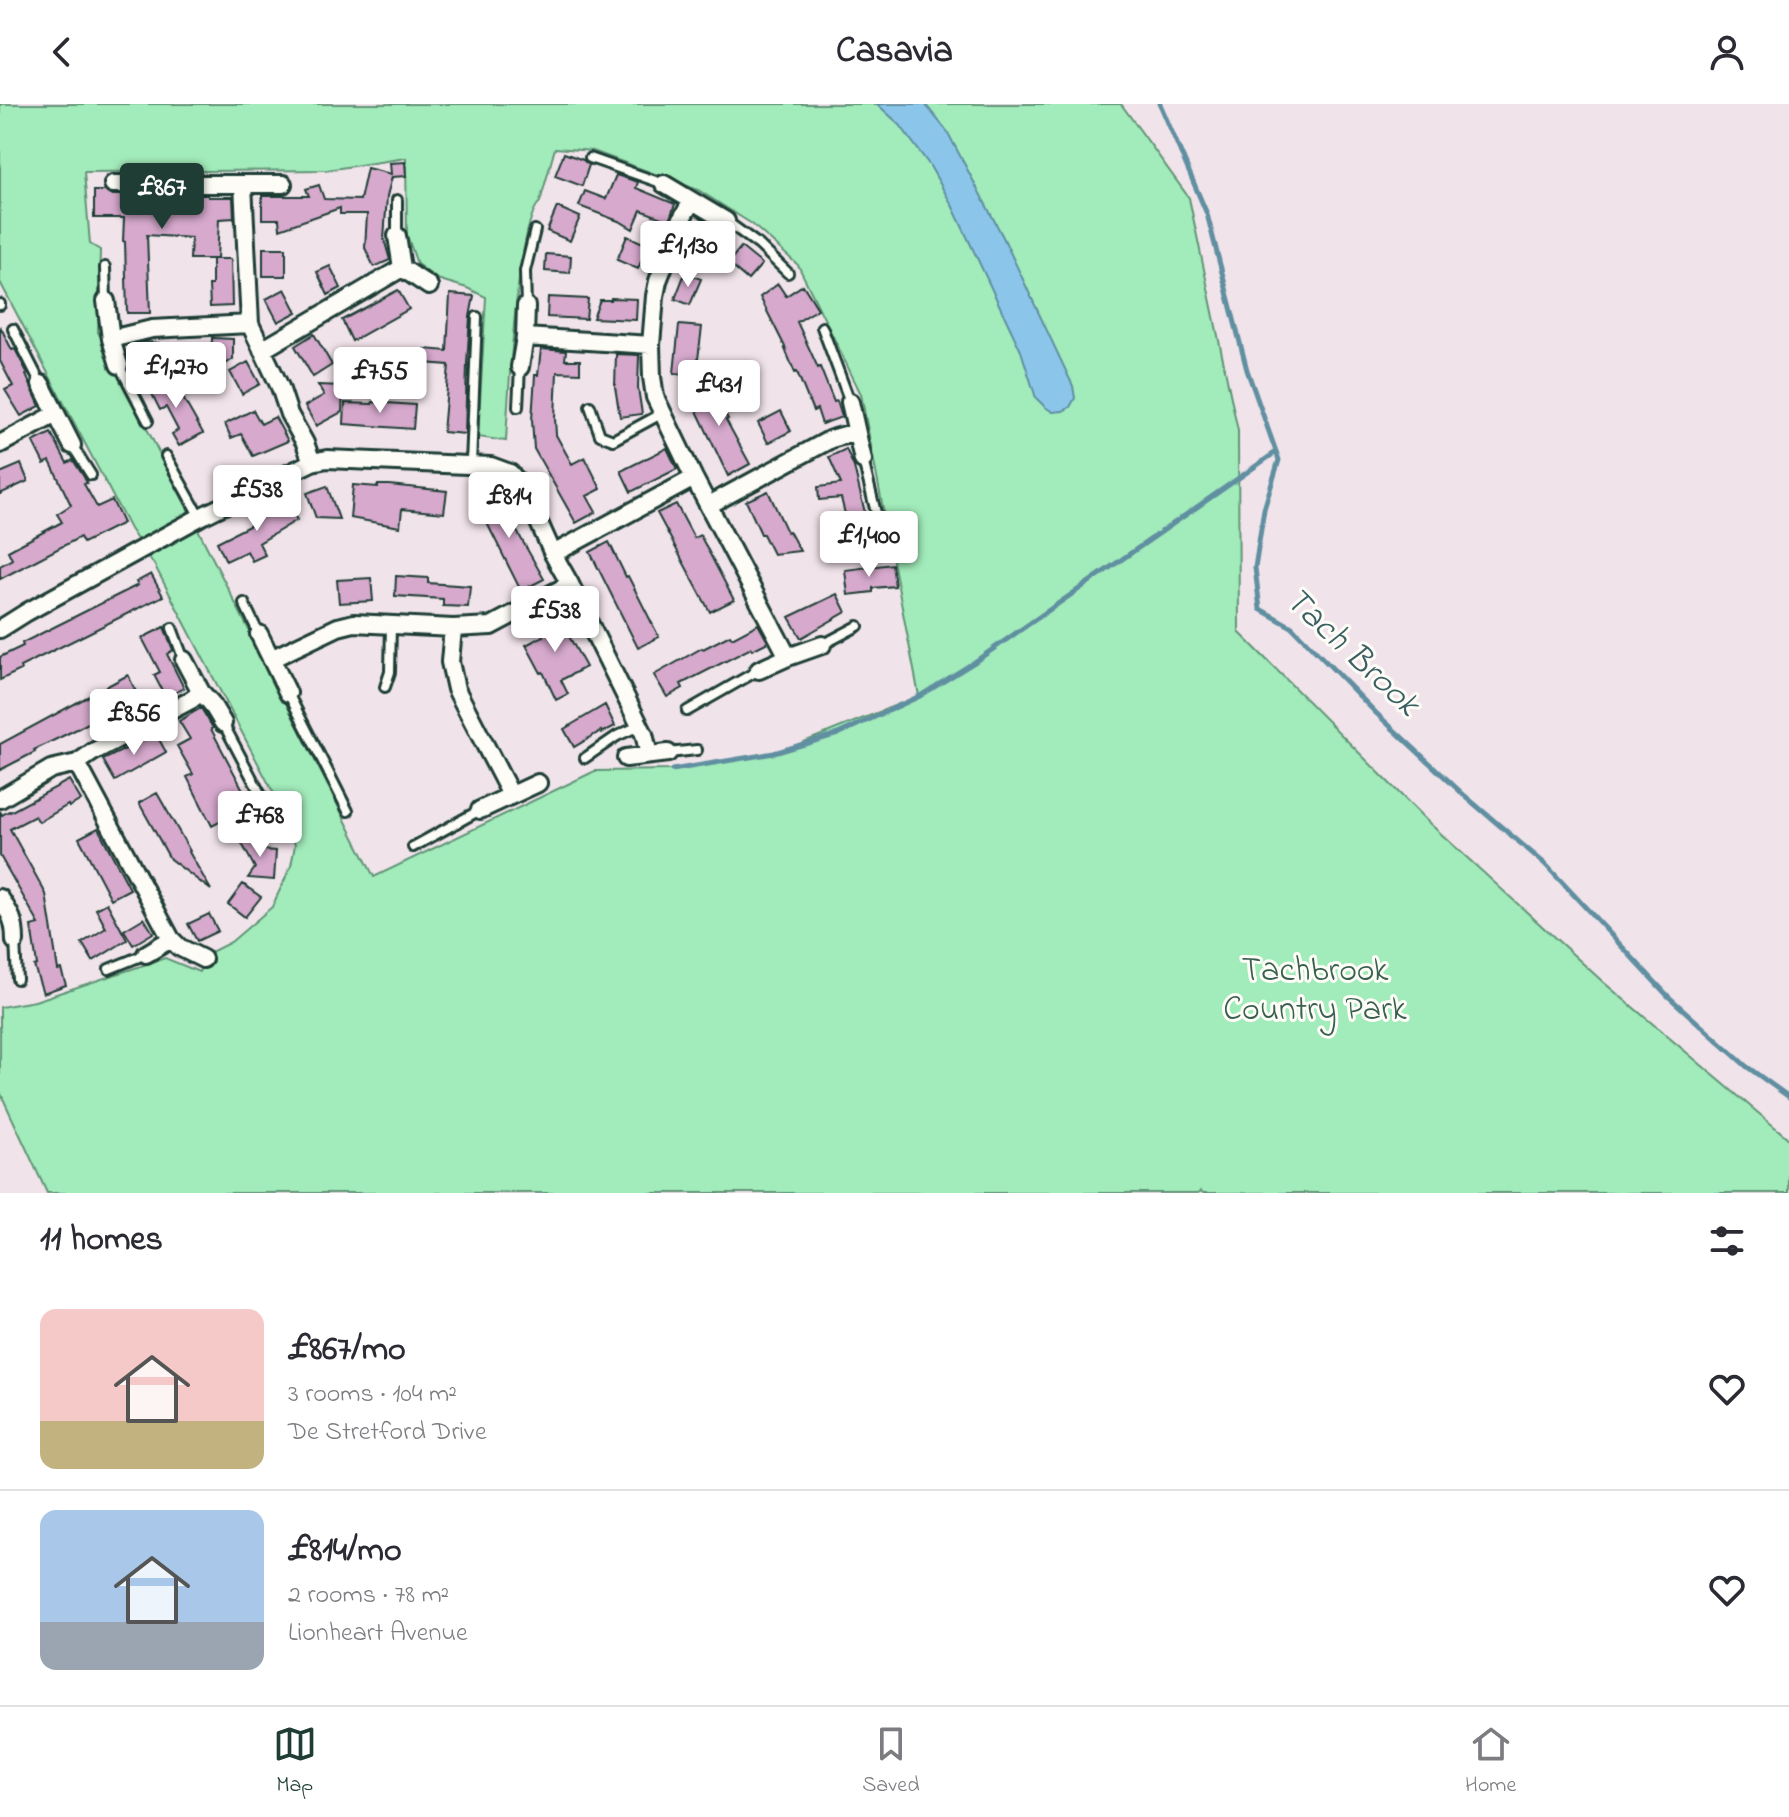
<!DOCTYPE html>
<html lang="en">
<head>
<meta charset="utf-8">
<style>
	body { margin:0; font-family:"Indie Flower",sans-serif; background:#f2f2f3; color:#2b2b33; height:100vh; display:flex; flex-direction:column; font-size:30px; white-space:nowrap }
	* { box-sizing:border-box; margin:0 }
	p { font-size:26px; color:#7c7c81 }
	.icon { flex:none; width:44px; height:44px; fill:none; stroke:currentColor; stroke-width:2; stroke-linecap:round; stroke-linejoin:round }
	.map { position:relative; height:1089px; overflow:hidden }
	.details { display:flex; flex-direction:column; background:#fff; flex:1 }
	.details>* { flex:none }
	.price { position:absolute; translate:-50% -68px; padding:0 18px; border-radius:8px; background:#fff; color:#222; font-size:26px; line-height:52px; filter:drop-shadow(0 2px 4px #0008) }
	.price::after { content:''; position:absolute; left:50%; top:48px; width:24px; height:18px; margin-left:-12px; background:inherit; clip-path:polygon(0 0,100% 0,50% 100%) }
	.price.current { background:#1f3d34; color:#fff }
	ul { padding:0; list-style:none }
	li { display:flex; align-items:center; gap:24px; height:200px; padding:0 40px }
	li+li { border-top:2px solid #e1e1e2 }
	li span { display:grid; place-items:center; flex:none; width:224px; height:160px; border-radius:16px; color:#555 }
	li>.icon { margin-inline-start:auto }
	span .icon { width:96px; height:96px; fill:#fffc; stroke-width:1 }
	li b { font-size:34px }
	h2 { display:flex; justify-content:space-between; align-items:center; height:96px; padding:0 40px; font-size:34px }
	header { display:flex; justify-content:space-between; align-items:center; height:104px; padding:0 40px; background:#fff; font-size:36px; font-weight:700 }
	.menu { display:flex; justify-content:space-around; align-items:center; height:112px; border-top:2px solid #e1e1e2; background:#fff; font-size:22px; color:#7c7c81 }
	.menu a { display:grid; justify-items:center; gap:4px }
	.menu .current { color:#1f3d34 }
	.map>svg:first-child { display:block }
	.green { fill:#a2ebba; stroke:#609477; stroke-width:2; fill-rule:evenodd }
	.water { fill:#8bc5ea; stroke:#608fa1; stroke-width:2 }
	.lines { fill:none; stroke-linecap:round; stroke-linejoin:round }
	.stream { stroke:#608fa1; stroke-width:5 }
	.building { fill:#d6a9cd; stroke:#1f3d34; stroke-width:2 }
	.lane-casing { stroke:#1f3d34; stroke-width:14 }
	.street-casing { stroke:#1f3d34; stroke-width:22 }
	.lane { stroke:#fdfcf7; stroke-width:8 }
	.street { stroke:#fdfcf7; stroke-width:16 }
	.labels { text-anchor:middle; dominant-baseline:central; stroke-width:6; stroke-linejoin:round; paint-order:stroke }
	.park-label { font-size:34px; fill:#39604f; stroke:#fdfcf7 }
	.water-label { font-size:36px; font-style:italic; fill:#3a5f62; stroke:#fdfcf7 }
</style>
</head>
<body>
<header><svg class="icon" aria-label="back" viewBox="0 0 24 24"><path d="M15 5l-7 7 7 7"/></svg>Casavia<svg class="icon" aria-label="person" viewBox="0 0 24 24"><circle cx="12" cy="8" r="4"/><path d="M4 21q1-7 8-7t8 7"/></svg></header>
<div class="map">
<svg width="1789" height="1089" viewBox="0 0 1789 1089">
	<rect width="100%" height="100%" fill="#f1e3ea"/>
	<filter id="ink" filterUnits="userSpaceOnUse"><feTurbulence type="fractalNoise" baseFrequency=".0125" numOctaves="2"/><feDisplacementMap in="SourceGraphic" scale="16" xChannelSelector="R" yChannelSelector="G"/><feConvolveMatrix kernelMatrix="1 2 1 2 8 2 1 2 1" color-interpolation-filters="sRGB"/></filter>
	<g filter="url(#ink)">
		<path class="green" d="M0,0H1121L1189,94L1238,327L1239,528L1427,717L1602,877L1789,1035V1089H1203L1201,1087L1198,1089H47L0,988V903L35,897L165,854L199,868L207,850L231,838L272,803L291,762L295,741L284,709L155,462L130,425L0,178ZM555,44L593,47L698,86L752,120L798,161L861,290L919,592L779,648L672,666L595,667L374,773L98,228L100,146L90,140L84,68L327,66L406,54L407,131L417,160L437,175L467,184L486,193L478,333L506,337C508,299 517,116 540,98Z"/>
		<path class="water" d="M877,0H925L947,27L1003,133L1073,282L1075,294L1070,303L1063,307L1053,308L1045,303L1036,294L1021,247L952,101L930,62L900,21Z"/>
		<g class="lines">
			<path class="stream" d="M1160,0L1207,110L1247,266L1279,356L1264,405L1255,464L1260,505L1292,523L1376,609L1465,692L1545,760L1668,892L1746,962L1789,993
				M672,666L774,649L838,630L920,592L973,559L1276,348"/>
		</g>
		<path class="building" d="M564,49L583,56L589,61L582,82L555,72Z
			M405,58L406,72L392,73L387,92L384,135L390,156L374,163L365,144L367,110H340V104L280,125L279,115H262V92H309L306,85L319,81L324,95L360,96L367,64L391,70L390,59Z
			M616,71L638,78L636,84L675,100L669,117L641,106L633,125L621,118L579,102L585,87L606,95Z
			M94,87H105L113,91H208V93H233L234,114L219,115L217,155H190L191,134L147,131L150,209H127L125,138L123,137L124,114H94Z
			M557,103L580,113L570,137L547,127Z
			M702,119L722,128L715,144L695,136Z
			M627,132L648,141L638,165L617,156Z
			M741,143L762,160L748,176L728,159Z
			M263,144H286V172H263Z
			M546,150L571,152L570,169L545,167Z
			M212,155H231L232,202L210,203L209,181H212Z
			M330,162L341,184L328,191L317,168Z
			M685,169L701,175L690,201L675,195Z
			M778,180L786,192L803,181L818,205L797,218L818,264L820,263L834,298L837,297L842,313L822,320L817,305L813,307L797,268L795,269L785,245H786L760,193Z
			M285,185L297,208L278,218L266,195Z
			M398,186L409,205L352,237L342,216Z
			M450,190L474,192L470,213L467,260L465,330L443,328L449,261L424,259L425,245L447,247Z
			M548,193L588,195L586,215L547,213Z
			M611,194L637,195L636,216L593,214L600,196H611Z
			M679,221L702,223L696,271L674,269Z
			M0,222L12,246L15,245L28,270L26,271L40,302L21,312L5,286L13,282L0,257Z
			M314,230L332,261L313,273L295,242Z
			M212,234L233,235V255L211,270Z
			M144,238L159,239V257L136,256V240Z
			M541,245L566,247L565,256H580V269L557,268L555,314L556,331L572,360L585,353L601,385L587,392L596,408L576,419L534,345L532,316L535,271H538Z
			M616,250L639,251L638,284L642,310L620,313L615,283Z
			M248,258L260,280L242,290L230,268Z
			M170,271L203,329L179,342L172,330L178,326L166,303L160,306L148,282Z
			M710,277L728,315L726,316L750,360L728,372L688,288Z
			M318,281L343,282L342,308L316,322L305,302L324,291Z
			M373,298L415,301L413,325L344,320L345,299L372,300Z
			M253,306L261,320L275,313L288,337L253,352L241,330L231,334L225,320Z
			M781,307L791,327L768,339L758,319Z
			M51,329L67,359L73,356L84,373L87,379L84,380L97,403L112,396L123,419L83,439L80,433L0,475V462L12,455L8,447L62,418L57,410L71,401L50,357L44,360L33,338Z
			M667,344L677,365L631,388L621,367Z
			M846,345L854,363L866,413L847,418L841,394L819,396L818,383L841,380L829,353Z
			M21,360L28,377L0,390V369Z
			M353,381L378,383V381H389L447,387L444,409L402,405L400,423L350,414Z
			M327,382L339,415L316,414L307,389Z
			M496,384L516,421L514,422L544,475L521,487L475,395Z
			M768,387L787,428L789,427L800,447L773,450L763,430H761L746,397Z
			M286,397L297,416L259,439L265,451L252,457L247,447L226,457L217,438L253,420L252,418Z
			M676,400L694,434L700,431L734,496L710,508L657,409Z
			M609,438L626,473L628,472L659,533L638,544L590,448Z
			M892,460L895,482L873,484V488L848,491L845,466Z
			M151,470L163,492L20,563L21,566L0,576V553L23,542L22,539L138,481L136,478Z
			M396,472L428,474V479L470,482L468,503L443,502V495L395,492Z
			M371,474L373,497L339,499L337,476Z
			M837,490L846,508L801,534L789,513Z
			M555,507L586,563L561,576L568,590L556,596L543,568L541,569L526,541L543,532L535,517Z
			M758,520L768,538L752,546L751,544L681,580L683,584L667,593L654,571L702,544L703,545L730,531L732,534Z
			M164,523L173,546L167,550L184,584L166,594L154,571L160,568L142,534Z
			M128,571L138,592L79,624L34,646L35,648L0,666V640Z
			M605,601L615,622L602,629L601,627L574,643L564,625Z
			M201,604L213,624L211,625L262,722L244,730L235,710L212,722L187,673L193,670L177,642L190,635L179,617Z
			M156,630L166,648L115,677L103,656Z
			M69,676L81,696L69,703L68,701L39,718L35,712L10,725L46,790L58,866L61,865L66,881L43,889L34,862L37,861L31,822L39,820L0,752V707L2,711L9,707L10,708Z
			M157,689L190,747L189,748L211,786L170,755L153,724L139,699Z
			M98,724L130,785L111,795L79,734Z
			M254,729L264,746L276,747L274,776L248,774L255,764L240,736Z
			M243,780L261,793L245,813L228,800Z
			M107,799L127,836L93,857L82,839L106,824L96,805Z
			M209,810L218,827L197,837L188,820Z
			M144,814L153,829L133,841L124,826Z"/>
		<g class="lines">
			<defs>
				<path id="lane" d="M590,54L664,80
					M397,96V132
					M726,117L759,141L788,169
					M105,163L106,197
					M0,200V201
					M526,202L525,167L535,126
					M822,223L850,298
					M13,225L41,280
					M119,261L148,317
					M590,302L600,331L613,336L661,310
					M518,303L520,263
					M72,341L91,371
					M166,352L200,413
					M863,356L878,417
					M471,360L477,213
					M244,499L259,530
					M172,524L184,556
					M822,541L858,522
					M385,583L390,568L391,521
					M288,589L348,707
					M687,607L759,566
					M223,619L281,729
					M668,649L697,646
					M585,654L617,632L639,622
					M413,743L480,706
					M15,837L17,875
					M109,865L146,850"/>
				<path id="street" d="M113,80H283
					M243,80L250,220L280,283L289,310L305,339L312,358
					M664,80L726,117
					M692,97L682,114L658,177L655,192L651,241L652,273L655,293L694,374L788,553
					M397,132L402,164L429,182
					M106,197L111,235L119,261
					M525,233L651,241
					M111,235L152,225L250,220
					M262,246L402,164
					M520,263L525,233L526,202
					M41,280L72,341
					M850,298L863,356
					M0,340L56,310
					M709,401L831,335L856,328
					M553,450L694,374
					M453,524L450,558L456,585L511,691
					M0,525L27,508L200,413L312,358L327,355L491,362L510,369L524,385L553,450L570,480L644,630L649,651
					M259,530L288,589
					M271,555L338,523L354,519L453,524L491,522L570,480
					M184,556L201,588L211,599L223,619
					M759,566L788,553L822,541
					M626,654L668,649
					M77,659L171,835L179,843L203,855
					M0,695L51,665L77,659L93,648L191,596L201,588
					M480,706L538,679
					M0,794C11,811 15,817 15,837
					M146,850L171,835"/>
			</defs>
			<use href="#lane" class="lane-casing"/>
			<use href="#street" class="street-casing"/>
			<use href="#lane" class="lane"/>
			<use href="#street" class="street"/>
		</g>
	</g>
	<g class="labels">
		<g class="park-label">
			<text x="1315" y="868">Tachbrook<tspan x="1315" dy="39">Country Park</tspan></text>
		</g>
		<g class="water-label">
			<text transform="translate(1351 549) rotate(43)">Tach Brook</text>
		</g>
	</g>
</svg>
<b class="price current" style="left:162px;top:127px">£867</b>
<b class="price" style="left:688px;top:185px">£1,130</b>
<b class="price" style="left:176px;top:306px">£1,270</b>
<b class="price" style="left:380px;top:311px">£755</b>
<b class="price" style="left:719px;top:324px">£431</b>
<b class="price" style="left:257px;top:429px">£538</b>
<b class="price" style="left:509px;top:436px">£814</b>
<b class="price" style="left:869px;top:475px">£1,400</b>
<b class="price" style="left:555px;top:550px">£538</b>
<b class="price" style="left:134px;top:653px">£856</b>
<b class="price" style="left:260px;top:755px">£768</b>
</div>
<section class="details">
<h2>11 homes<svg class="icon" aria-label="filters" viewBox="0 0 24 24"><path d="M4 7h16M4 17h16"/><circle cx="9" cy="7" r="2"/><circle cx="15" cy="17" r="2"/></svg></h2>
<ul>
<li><span style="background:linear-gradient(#f6c9c9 70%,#c2b280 0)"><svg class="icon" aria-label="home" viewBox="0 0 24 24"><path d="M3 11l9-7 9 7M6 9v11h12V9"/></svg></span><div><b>£867/mo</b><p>3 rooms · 104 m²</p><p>De Stretford Drive</p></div><svg class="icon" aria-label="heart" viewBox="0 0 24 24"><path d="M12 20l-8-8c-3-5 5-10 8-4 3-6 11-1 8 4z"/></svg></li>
<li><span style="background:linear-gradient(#a9c7e8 70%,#9aa5b1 0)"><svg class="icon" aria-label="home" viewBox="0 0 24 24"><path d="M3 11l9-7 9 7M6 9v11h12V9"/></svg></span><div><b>£814/mo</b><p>2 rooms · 78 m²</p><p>Lionheart Avenue</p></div><svg class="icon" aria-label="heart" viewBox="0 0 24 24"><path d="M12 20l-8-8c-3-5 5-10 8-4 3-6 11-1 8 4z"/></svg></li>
</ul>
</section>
<nav class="menu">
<a class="current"><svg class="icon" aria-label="map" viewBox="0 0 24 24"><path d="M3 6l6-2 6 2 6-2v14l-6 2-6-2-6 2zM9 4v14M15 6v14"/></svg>Map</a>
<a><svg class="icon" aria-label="saved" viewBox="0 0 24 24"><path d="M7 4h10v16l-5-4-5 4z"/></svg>Saved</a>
<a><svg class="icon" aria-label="home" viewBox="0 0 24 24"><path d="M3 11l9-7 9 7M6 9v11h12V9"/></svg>Home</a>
</nav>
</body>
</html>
